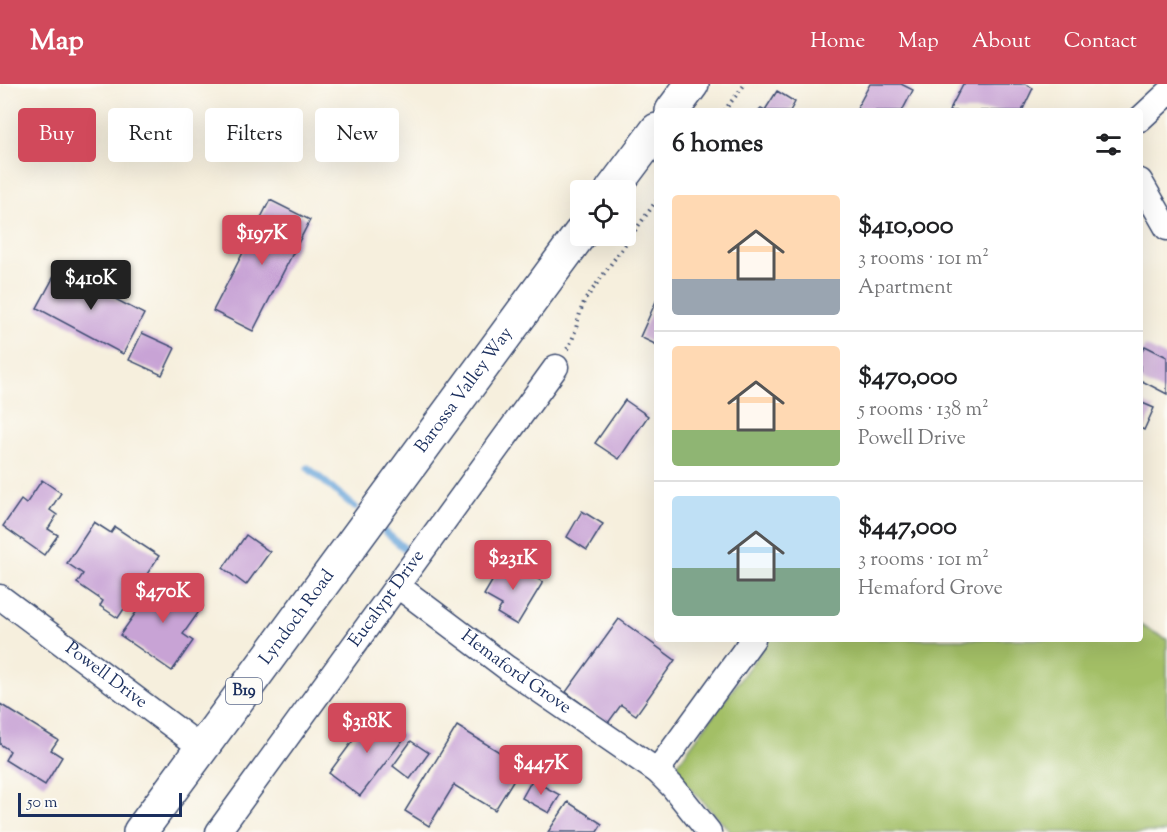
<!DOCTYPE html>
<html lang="en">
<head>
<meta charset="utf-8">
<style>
	body { margin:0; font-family:"Sorts Mill Goudy",serif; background:#f6f6f6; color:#202124; height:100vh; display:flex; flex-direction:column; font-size:22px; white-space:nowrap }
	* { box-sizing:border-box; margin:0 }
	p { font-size:20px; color:#757577 }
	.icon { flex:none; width:33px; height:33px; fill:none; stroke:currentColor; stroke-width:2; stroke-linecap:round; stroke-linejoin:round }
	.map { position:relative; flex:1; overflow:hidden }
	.details { position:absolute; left:654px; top:24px; width:489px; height:534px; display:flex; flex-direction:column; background:#fff; border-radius:6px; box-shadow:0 6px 24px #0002 }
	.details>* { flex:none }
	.hud { position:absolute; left:18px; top:24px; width:546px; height:54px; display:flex; gap:12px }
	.buttons { position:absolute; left:570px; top:96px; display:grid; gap:12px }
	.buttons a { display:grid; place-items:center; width:66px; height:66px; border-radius:6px; background:#fff; box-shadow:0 6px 24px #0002; font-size:30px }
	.scale { position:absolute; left:18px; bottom:15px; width:164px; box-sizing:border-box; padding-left:6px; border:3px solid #1b2f5e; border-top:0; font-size:16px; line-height:21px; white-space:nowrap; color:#1b2f5e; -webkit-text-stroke:4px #fdfcf7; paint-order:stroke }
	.price { position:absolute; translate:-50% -51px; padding:0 14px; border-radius:6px; background:#d1495b; color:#fff; font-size:20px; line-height:39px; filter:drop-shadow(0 2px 3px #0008) }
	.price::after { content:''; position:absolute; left:50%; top:36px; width:18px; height:14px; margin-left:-9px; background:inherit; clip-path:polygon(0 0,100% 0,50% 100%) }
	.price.on { background:#222; color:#fff }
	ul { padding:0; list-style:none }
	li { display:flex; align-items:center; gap:18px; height:150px; padding:0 18px }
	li+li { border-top:2px solid #e0e0e0 }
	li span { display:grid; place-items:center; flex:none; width:168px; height:120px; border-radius:6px; color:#555 }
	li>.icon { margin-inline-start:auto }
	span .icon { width:72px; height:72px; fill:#fffc; stroke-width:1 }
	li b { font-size:26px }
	h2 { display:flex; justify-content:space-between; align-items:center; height:72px; padding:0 18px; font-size:26px }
	.pill { padding:0 21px; border-radius:6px; background:#fff; box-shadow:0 6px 24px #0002; font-size:21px; line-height:54px }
	.pill.on { background:#d1495b; color:#fff }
	header { display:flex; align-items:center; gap:36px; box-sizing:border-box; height:84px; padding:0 30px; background:#d1495b; color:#fff }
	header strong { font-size:28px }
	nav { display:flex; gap:33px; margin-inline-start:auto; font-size:21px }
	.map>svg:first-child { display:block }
	.green { fill:#a3bf66; stroke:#5f7762; stroke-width:1.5 }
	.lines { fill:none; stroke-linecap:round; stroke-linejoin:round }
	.stream { stroke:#67a4d9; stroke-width:7 }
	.building { fill:#c8a3d5 }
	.minor-casing { stroke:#3c4c71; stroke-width:27 }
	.primary-casing { stroke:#3c4c71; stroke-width:36 }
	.path { stroke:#3c4c71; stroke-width:4; stroke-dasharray:1.5 4.5; stroke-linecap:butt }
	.minor { stroke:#fff; stroke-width:24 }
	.primary { stroke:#fff; stroke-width:33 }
	.labels { text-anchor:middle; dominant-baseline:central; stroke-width:6; stroke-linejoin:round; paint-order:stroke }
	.shield { fill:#fdfcf7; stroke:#5f6c8c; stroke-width:1.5 }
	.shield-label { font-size:16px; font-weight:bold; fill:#1b2f5e }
	.street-label { font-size:18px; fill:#1b2f5e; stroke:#fdfcf7 }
</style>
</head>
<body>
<header>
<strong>Map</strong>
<nav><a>Home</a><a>Map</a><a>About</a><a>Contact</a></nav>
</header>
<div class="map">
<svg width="1167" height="748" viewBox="0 0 1167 748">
	<rect width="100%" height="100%" fill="#fdfcf7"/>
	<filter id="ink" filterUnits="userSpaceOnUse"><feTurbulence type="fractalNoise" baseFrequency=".0167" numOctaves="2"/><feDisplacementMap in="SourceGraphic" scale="12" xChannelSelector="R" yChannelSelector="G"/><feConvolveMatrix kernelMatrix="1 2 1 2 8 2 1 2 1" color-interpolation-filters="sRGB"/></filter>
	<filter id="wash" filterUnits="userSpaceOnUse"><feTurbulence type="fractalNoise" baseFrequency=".008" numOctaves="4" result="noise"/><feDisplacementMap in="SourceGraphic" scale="24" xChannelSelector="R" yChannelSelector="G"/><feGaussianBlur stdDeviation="1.35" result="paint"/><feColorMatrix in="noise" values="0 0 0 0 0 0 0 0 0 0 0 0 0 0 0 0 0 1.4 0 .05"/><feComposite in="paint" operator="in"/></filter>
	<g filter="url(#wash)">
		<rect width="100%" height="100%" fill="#f6efdd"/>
		<path class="green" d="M1140,541L1167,555V748H731L673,686L770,555H1140Z"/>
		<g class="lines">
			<path class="stream" d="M308,384L355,423
				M385,448L410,469"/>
		</g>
		<g id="blocks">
			<path class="building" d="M870,0H901L913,6L902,27H862L857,24Z
				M963,0H1025L1033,4L1022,27H949Z
				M777,7L795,18L790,27H758L761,24L765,26Z
				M270,116L310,136L253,247L213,227Z
				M58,185L144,230L123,270L37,224Z
				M657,215V261L640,253Z
				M142,249L175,264L162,291L129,276Z
				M1145,262L1167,273V310L1140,296V271Z
				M625,316L648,332L619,375L595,359Z
				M1140,318L1154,324L1144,346L1140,344Z
				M42,396L61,409L50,426L57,431L48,445L58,451L44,471L3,442L21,416L26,420Z
				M582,427L603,440L587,466L567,453Z
				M94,438L111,449L115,443L159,472L118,534L100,522L103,517L77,499L83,490L67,479Z
				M246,451L270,468L246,501L223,484Z
				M505,475L543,498L517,541L497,529L502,521L484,511Z
				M161,493L203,522L183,550L193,557L172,587L120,551Z
				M619,535L675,576L636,631L621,621L608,639L566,608Z
				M0,620L58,656L51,666L62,673L45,701L5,676L10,667L0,660Z
				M374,628L406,652L360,712L329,689Z
				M457,642L522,682L495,726L454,701L429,742L405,727Z
				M411,657L429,669L410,695L393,682Z
				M532,696L560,711L549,729L522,714Z
				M568,718L602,740L597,748H548Z"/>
		</g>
	</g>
	<g filter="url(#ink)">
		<use href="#blocks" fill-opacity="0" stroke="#3c4c71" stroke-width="1.5"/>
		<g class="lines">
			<defs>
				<g id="minor">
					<path d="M1140,35L1167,10"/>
					<path d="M1140,97L1167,144"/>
					<path id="s1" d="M398,502L507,584L657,687L673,703L709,748"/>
					<path id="s2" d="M0,513L202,664"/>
					<path d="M657,687L753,555"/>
					<path id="s3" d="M218,748L556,283"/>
				</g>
				<g id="primary">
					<path d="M672,27L692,0"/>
					<path d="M612,106L657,46"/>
					<path id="s4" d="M140,748L580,150"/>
				</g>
			</defs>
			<use href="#minor" class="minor-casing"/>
			<use href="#primary" class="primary-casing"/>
			<path class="path" d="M724,27L745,0
				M567,265C577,251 577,232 585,216L657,116"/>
			<use href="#minor" class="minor"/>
			<use href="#primary" class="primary"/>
		</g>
	</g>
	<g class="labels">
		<rect class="shield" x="226" y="594" width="36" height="26" rx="4.5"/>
		<g class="shield-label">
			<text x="244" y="607">B19</text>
		</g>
		<g class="street-label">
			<text stroke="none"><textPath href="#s4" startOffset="548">Barossa Valley Way</textPath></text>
			<text stroke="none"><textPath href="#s3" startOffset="288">Eucalypt Drive</textPath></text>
			<text stroke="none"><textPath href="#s4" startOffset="266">Lyndoch Road</textPath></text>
			<text stroke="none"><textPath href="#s1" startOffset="146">Hemaford Grove</textPath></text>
			<text stroke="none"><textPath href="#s2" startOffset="132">Powell Drive</textPath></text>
		</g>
	</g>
</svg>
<div class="buttons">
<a><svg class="icon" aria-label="locate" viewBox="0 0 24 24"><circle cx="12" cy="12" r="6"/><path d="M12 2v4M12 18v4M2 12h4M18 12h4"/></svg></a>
</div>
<div class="scale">50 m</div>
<b class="price" style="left:262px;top:182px">$197K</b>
<b class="price on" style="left:91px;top:227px">$410K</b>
<b class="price" style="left:513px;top:507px">$231K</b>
<b class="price" style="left:163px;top:540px">$470K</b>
<b class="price" style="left:367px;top:670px">$318K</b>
<b class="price" style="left:541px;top:712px">$447K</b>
<div class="hud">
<a class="pill on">Buy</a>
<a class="pill">Rent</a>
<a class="pill">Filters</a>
<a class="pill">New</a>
</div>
<section class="details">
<h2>6 homes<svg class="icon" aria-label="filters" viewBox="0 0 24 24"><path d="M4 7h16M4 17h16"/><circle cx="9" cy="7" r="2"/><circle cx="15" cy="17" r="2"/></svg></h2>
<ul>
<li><span style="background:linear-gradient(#ffd9b3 70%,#9aa5b1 0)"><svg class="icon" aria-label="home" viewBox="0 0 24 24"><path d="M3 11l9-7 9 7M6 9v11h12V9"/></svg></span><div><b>$410,000</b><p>3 rooms · 101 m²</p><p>Apartment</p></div></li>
<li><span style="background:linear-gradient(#ffd9b3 70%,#8fb573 0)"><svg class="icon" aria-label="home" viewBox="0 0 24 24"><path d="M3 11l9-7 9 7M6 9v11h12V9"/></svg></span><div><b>$470,000</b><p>5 rooms · 138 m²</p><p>Powell Drive</p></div></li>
<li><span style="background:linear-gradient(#bfe0f5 60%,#7fa58c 0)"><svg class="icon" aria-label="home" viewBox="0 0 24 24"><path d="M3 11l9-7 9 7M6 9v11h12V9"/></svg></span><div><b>$447,000</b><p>3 rooms · 101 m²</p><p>Hemaford Grove</p></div></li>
</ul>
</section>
</div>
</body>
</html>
